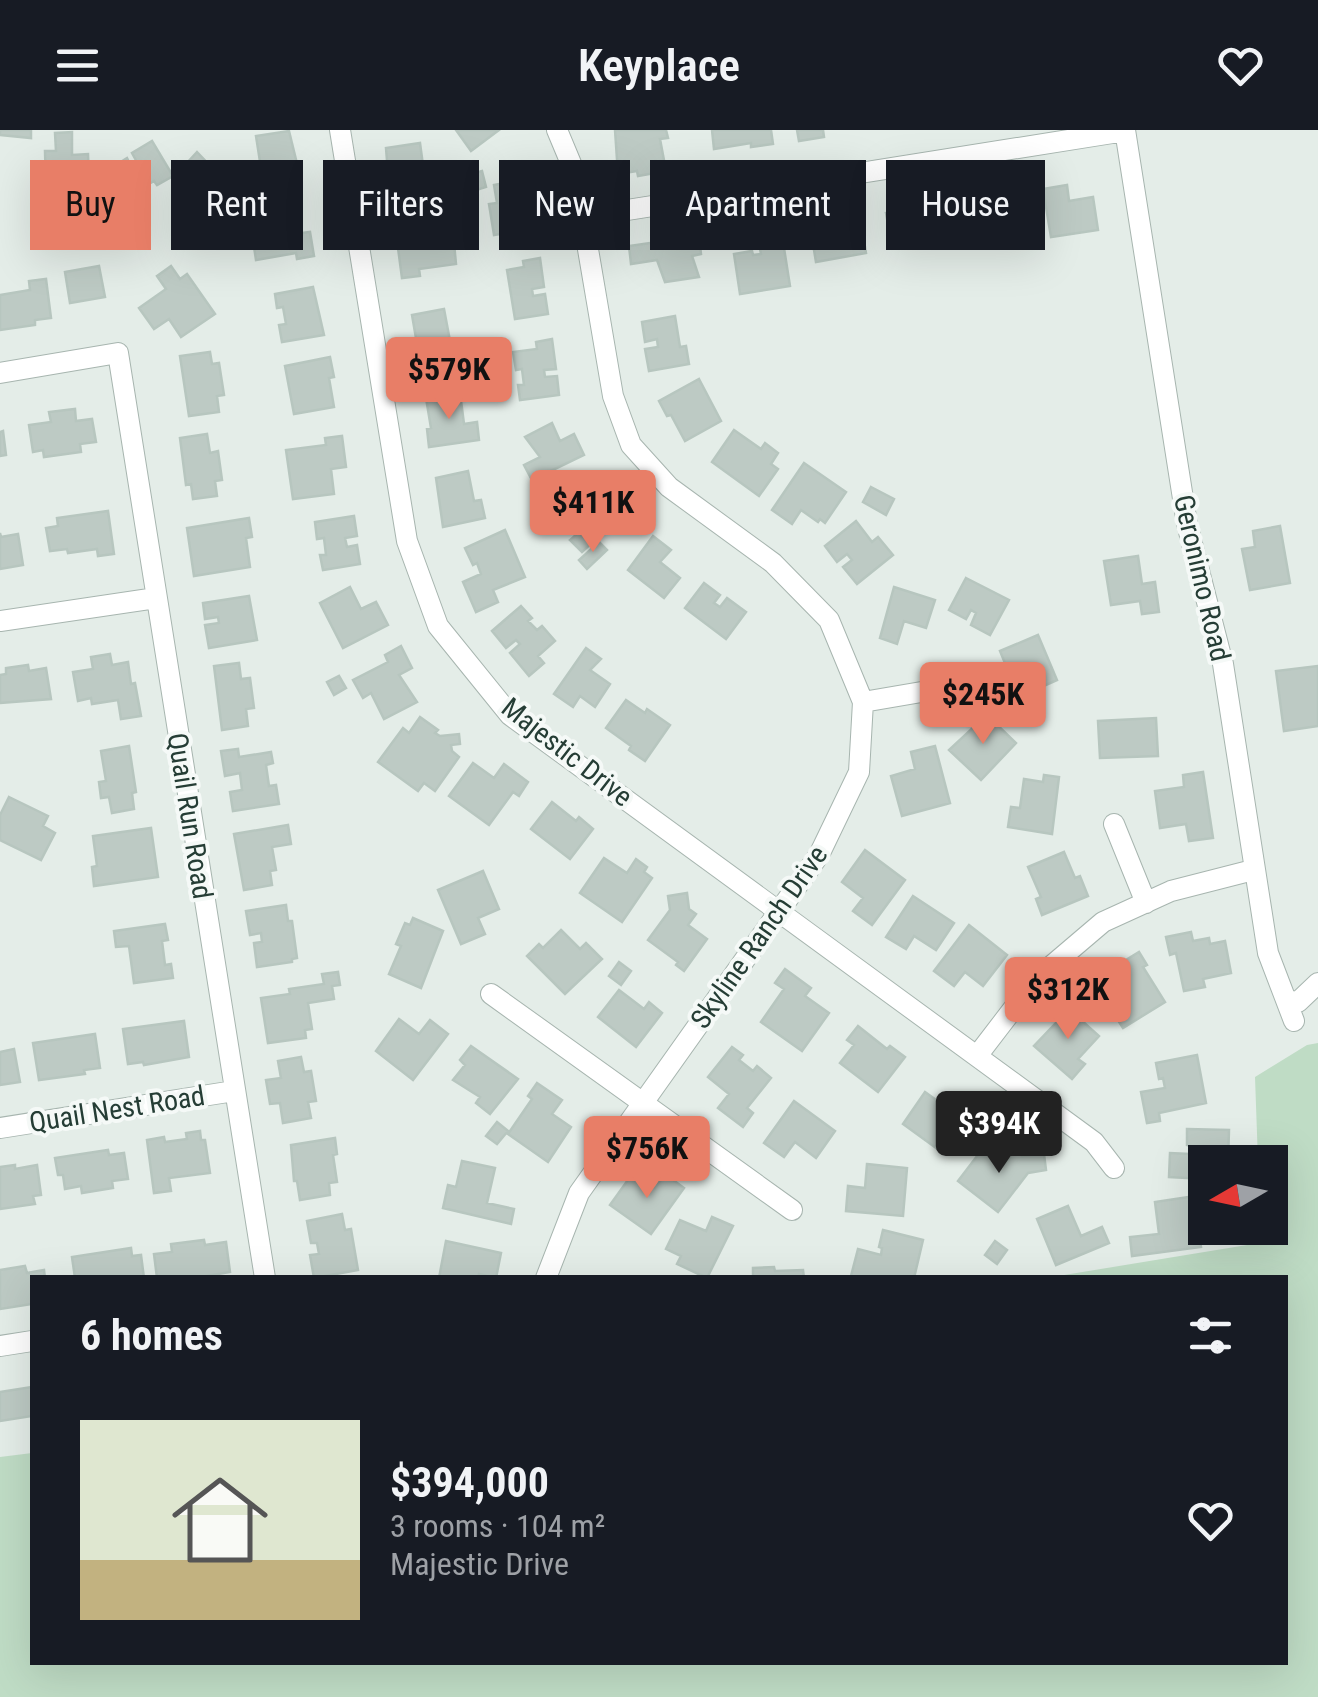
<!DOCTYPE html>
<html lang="en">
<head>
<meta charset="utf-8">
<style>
	body { margin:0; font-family:"Roboto Condensed",sans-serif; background:#242831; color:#f1f3f6; height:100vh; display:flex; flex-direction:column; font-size:38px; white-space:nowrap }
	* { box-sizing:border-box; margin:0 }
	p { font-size:32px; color:#9ea1a6 }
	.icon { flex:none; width:55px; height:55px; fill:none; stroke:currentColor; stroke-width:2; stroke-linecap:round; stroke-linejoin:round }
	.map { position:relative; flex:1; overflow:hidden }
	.sheet { position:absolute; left:30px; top:1145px; width:1258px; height:390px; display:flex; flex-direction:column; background:#171b24; border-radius:0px; box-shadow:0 10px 40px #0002 }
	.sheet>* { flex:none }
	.guide { position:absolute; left:30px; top:30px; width:1260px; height:90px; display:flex; gap:20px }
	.needle { width:65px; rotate:261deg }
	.fabs { position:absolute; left:1188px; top:1015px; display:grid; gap:20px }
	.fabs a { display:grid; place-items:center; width:100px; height:100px; border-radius:0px; background:#171b24; box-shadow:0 10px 40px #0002; font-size:50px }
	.price { position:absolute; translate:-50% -85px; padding:0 22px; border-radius:10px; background:#e87e67; color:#111; font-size:32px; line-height:65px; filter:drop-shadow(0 2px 5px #0008) }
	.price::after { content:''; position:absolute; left:50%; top:60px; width:30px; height:22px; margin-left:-15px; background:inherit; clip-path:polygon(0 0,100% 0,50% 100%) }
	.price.selected { background:#222; color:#fff }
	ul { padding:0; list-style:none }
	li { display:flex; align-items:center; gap:30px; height:250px; padding:0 50px }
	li+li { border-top:2px solid #363941 }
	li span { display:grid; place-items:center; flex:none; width:280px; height:200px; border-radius:0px; color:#555 }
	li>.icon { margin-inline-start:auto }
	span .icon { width:120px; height:120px; fill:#fffc; stroke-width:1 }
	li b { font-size:42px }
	h2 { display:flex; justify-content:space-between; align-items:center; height:120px; padding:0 50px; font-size:42px }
	.pill { padding:0 35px; border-radius:0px; background:#171b24; box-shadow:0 10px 40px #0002; font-size:35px; line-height:90px }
	.pill.selected { background:#e87e67; color:#111 }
	header { display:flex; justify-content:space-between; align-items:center; height:130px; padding:0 50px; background:#171b24; font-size:45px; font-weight:600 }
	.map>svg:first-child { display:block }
	.green { fill:#bfdcc5 }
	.building { fill:#bdcac4; stroke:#b7c6bf; stroke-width:2.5 }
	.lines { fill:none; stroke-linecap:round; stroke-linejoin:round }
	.minor-casing { stroke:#a7b5af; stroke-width:22 }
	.minor { stroke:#fff; stroke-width:20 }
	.labels { text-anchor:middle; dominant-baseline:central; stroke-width:8; stroke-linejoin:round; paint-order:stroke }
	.street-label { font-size:28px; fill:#253d35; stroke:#f5f9f7 }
</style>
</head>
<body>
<header><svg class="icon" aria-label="menu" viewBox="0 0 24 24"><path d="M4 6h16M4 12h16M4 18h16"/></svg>Keyplace<svg class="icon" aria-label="heart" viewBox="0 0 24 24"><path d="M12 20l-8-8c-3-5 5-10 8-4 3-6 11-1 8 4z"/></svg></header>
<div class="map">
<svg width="1318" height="1567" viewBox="0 0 1318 1567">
	<rect width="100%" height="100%" fill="#e4ede8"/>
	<path class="green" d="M1318,913V1567H0V1327L32,1323V1532H1285V1148L1052,1147L1247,1115L1252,1098H1270V1032H1258L1255,947L1307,915Z"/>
	<path class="building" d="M0,0H31V8L0,5Z
		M456,0H499L471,21Z
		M615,0H666L668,8L660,9L666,41L638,46L637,41L618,44Z
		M712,0H771L773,14L751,17V13L714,19Z
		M797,0H823L824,7L799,11Z
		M289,1L301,50L257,57L254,39L261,38L256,6Z
		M72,2V25L88,24L89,50L67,51V56L46,57L45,21H56L55,3Z
		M152,11L173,46L157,55L154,51L127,67L110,39L127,28L132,38L138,34L132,23Z
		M420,13L424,43L430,42L433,61L390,68L386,18Z
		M197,22L217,43L207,53L187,33Z
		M482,41L486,57L467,63L463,46Z
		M526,49L530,71L518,73L519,80L530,78L533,98L494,105L489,74L497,73L494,55Z
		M1067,55L1069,71L1093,67L1098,100L1051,107L1043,59Z
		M99,57L105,88L56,97L52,72L87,65L86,59Z
		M1013,63L1019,112L970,118L966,88L991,85L989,66Z
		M289,73L294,104L310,102L314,126L297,129L296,123L256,130L253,110L260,109L256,79Z
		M942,75L947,107L898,115L895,99L889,100L886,83L915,78L917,91L924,90L923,78Z
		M435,92L438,115L454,113L456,134L419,139L420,146L402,148L398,118L412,116L409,95Z
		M861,92L866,123L816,132L810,96L829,93L830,97Z
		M781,99L790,156L740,164L734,124L752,121L753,125L761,124L757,103Z
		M699,106L701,124L692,126L699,147L665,152L657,130L631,134L629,116Z
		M540,128L544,157L532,159L533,166L545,164L548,184L515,189L507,140L524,137L523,131Z
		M99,136L105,167L70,173L65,142Z
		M171,136L180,149L187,144L215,184L181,207L169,189L154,199L139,178L166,159L157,146Z
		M46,149L51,188L35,190V195L0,200V165L30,160L29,151Z
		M313,157L324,205L282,212L279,195L286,194L283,177L277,178L275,164Z
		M444,179L450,211L457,210L460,226L416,234L413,215L417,214L412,185Z
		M675,186L680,217L686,216L689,234L649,241L645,219L658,217L657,209L645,212L642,192Z
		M552,209L556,239L544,240L545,247L557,246L559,265L520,270L518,255H524L522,239L516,240L513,222L537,219L536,212Z
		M210,222L212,234L219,233L224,265L217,266L219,282L189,286L180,226Z
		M330,227L334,247L329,248L334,277L294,284L285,236Z
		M699,249L721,291L685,311L671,285L667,286L659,271Z
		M460,263L464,294L477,292L479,310L429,317L427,299L431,298L426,268Z
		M75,279L76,291L92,289L96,312L80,314L81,322L44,327L43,320L33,322L29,295L51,292L49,282Z
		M552,293L560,311L574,304L584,325L532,350L524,335L540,327L525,307Z
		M734,300L761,319L765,313L778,323L771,334L778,339L759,366L712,332Z
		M3,301L6,325L0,326V302Z
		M207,304L210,323L218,321L222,350L215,351L217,366L193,369L191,354L186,355L180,308Z
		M342,306L346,337L331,339L334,364L293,369L286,320L326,315L325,308Z
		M804,333L846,362L825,393L820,389L818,392L801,380L792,394L772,380Z
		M468,341L474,371L481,370L485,388L443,397L436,348Z
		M871,357L894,369L886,385L863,372Z
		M586,360L600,375L611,365L626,381L582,422L570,410L583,399L566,380Z
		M108,381L114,424L98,426L97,419L68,423L67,419L50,421L46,398L58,396L57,388Z
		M354,386L357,406L345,408L347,417L357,415L360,434L323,440L320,425H326L324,408L317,409L315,392Z
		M249,388L252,407L246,408L250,437L194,446L187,398Z
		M856,391L872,412L878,407L893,425L857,454L843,437L852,430L847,424L837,432L825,416Z
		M1280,396L1290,453L1250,460L1242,419L1255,417L1253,401Z
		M505,400L525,447L493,460L498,472L476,482L463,452L481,444L477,433L473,435L465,418Z
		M0,403L1,407L18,404L23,435L0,439Z
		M653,406L671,420L660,432L680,448L664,468L628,440Z
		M599,412L607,420L587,439L579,430Z
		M1138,426L1142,454L1155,452L1159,482L1142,484L1140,471L1111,475L1104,431Z
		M966,448L1009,470L990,505L971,495L976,483L971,480L966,489L949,480Z
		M704,453L720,465L714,473L720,477L727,468L746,482L726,509L685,478Z
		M350,457L361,479L376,472L388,495L343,518L320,473Z
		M894,457L935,470L926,498L904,491L897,514L880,508Z
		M249,466L257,510L209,518L205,495L219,493L218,487L205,489L203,473Z
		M521,476L532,488L528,491L537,500L542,496L555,511L538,526L544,533L529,546L510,523L520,514L516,510L506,518L492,501Z
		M1038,505L1057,550L1021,566L1014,548L1024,544L1021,537L1009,543L1000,521Z
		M401,516L412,538L399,545L417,572L384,589L371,563L363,568L353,550L388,532L385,525Z
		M586,518L601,529L590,540L610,554L595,577L580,566L573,577L554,564Z
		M110,524L112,535L128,532L131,554L135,553L141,586L121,589L118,570L92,574L91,568L78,571L73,542L93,539L91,527Z
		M239,533L241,549L250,548L254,578L246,579L248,596L222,600L214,536Z
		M28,535L29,541L46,538L51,569L0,573V545L6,544V538Z
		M1318,536V596L1284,601L1276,541Z
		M339,546L346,558L334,565L327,552Z
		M626,570L645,583L647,579L670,595L645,631L629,620L631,616L606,598Z
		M991,581L997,587L993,591L1016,613L981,650L949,620Z
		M420,587L438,600L435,603L440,606L459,604L460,614L451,615L452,621L459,627L435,661L424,653L418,661L378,632L403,598L409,603Z
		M1156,588L1158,626L1100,628L1098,591Z
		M129,616L136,662L132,663L134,679L112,683L109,667L101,668L99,652L106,651L101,621Z
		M935,616L950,673L902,686L891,646L915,639L911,622Z
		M238,619L239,627L271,622L273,633L266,635L269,656L276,655L279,674L233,681L230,662L242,660L240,643L225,646L221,621Z
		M473,633L494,648L504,634L528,652L519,666L513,662L489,695L449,666Z
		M1203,642L1213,708L1189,711L1186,694L1160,698L1155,661L1184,657L1183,645Z
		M1044,645L1059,647L1052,704L1008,697L1011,677L1020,678L1024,649L1043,652Z
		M9,667L48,686L43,696L55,703L41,730L0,710V685Z
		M552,672L576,691L579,687L593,699L570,729L531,699Z
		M288,695L291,714L272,717L276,740L270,741L272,755L244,760L234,704Z
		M151,698L158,747L94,756L92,737L97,736L93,706Z
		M865,720L905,750L872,795L853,781L863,768L842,752Z
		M1064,722L1075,748L1080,746L1088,766L1042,785L1036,769L1041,767L1028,737Z
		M604,728L627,743L636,729L647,737L644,742L652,748L622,792L580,763Z
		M483,741L499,779L478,788L485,804L461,814L438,760Z
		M687,763L689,779L696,784L688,795L707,809L684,841L676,835L678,832L648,810L670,780L668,766Z
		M913,766L954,793L936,820L914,806L906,819L886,807Z
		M286,775L288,791H292L297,828L292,829V832L257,837L254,813L262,812L261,803L250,805L246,781Z
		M413,788L443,801L421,858L389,844L401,816L396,814L405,793L410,795Z
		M165,794L168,810L162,811L165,835L171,834L173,848L134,853L129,816L116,817L114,801Z
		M969,795L1007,825L983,856L965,842L954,856L934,841Z
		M561,800L580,819L586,813L602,829L565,864L527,826L539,814L543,818Z
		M1191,802L1193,811L1209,808L1210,814L1225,811L1231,843L1203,849L1205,857L1184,861L1176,823L1170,825L1166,807Z
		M1139,822L1147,835L1143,837L1165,872L1123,898L1103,867L1123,854L1113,838Z
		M619,832L631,841L621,855L609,846Z
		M785,839L811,858L805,866L829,883L802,921L761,892L784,859L775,853Z
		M338,842L340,855L332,856L334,869L308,873L312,899L305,900L306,908L268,913L261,868L290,864L289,859L324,854L322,844Z
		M619,860L644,879L649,872L662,883L636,917L598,887Z
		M1073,875L1084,885L1081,890L1099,906L1078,929L1085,934L1072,949L1034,916Z
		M399,889L419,904L430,890L448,904L413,950L376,921Z
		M184,891L189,927L144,935L143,932L128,934L123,899Z
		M858,896L887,919L890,916L905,927L878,962L840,933L854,915L847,910Z
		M95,904L100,938L84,940L85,944L39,950L33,913Z
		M471,916L518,949L490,984L476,973L480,967L453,950L465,935L460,930Z
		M732,917L743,925L739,930L753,941L757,936L771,948L747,978L753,983L743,997L718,978L729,964L708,947Z
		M14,919L20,952L0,955V922Z
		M1197,925L1206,973L1159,983L1160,991L1147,993L1141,962L1165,958L1163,948L1159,949L1156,933Z
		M301,927L304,942L311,941L316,971L308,972L311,988L283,993L280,973L270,974L266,950L281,948L278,931Z
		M537,953L562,970L552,984L571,997L548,1032L508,1004L532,969L528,966Z
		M925,962L946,977L956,963L976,977L943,1023L903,994Z
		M794,971L835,1001L816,1028L795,1012L784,1027L764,1013Z
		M497,992L508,1001L497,1014L486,1006Z
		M1187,999L1229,1000L1228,1032H1205V1049L1169,1047L1170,1023L1191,1024V1016L1187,1015Z
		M200,1001L201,1010H205L210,1043L169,1048L171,1061L154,1063L147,1010L164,1007L165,1012L187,1009L186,1003Z
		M335,1008L337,1024L333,1025L337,1052L329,1053L330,1065L300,1070L297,1051H294L291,1015Z
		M108,1020L109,1025L124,1023L128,1049L112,1051L113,1058L82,1063L81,1056L65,1059L63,1045H58L55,1028Z
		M991,1020L1001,1027L998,1032L1003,1036L1015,1021L1022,1026L1044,1024L1046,1040L1028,1043L998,1082L958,1051L981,1021L987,1025Z
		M462,1031L495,1038L487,1073L514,1079L511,1094L443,1078L448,1055L456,1057Z
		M867,1034L907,1038L903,1086L846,1081L848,1056L865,1058Z
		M15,1035V1039L37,1035L41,1065L33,1066L35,1074L0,1079V1037Z
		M633,1043L655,1058L665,1044L684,1058L651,1104L610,1075Z
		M1189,1067L1193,1092L1189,1093V1098L1198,1097L1201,1117L1132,1126L1130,1107L1159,1104L1155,1072Z
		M1068,1076L1081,1106L1102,1097L1109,1113L1056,1135L1037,1089Z
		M342,1084L345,1100L351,1099L358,1140L314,1148L310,1125L319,1124L317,1113H311L307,1091Z
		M712,1087L733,1096L707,1148L677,1134L681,1126L666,1119L680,1090L706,1101Z
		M883,1100L923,1110L914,1148L851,1146L858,1119L881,1125L882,1118L879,1117Z
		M204,1110L205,1115L226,1112L230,1142L195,1148H157L154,1124L172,1122L171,1114Z
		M446,1111L501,1123L496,1148L479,1144L478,1148H439Z
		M995,1111L1007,1120L997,1134L985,1125Z
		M131,1118L132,1126L141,1125L144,1148H75L72,1127Z
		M25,1136L27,1143L44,1140L45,1148H32V1174L0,1179V1140Z
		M774,1137L775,1141L803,1140L804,1148H753V1138Z
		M32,1257V1286L0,1291V1262Z"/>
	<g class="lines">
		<defs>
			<path id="minor" d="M340,0L407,411L438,496L510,585L1094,1012L1114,1038
				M1125,0L1187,394L1223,534L1268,823L1294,891
				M583,87L1125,1
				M0,243L118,223L265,1148
				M0,491L156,468
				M863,572L939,559
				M1114,694L1146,773
				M491,864L792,1080
				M1286,870L1298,872L1318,853
				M977,926L1036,849L1103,792L1171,761L1253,740
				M0,998L234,961
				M546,1148L579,1063L819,725L859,642L863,572L829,490L773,433L669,357L631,315L613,266L575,43L557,0
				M0,1216L32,1211"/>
		</defs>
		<use href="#minor" class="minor-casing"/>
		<use href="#minor" class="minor"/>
	</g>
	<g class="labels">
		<g class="street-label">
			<text transform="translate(1202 448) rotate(77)">Geronimo Road</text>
			<text transform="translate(567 622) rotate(38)">Majestic Drive</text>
			<text transform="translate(190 686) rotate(81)">Quail Run Road</text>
			<text transform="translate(759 807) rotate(-55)">Skyline Ranch Drive</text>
			<text transform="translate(117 979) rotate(-9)">Quail Nest Road</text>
		</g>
	</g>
</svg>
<div class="fabs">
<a><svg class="needle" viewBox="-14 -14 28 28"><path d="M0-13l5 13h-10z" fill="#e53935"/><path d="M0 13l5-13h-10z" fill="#9ea1a6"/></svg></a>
</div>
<b class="price" style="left:449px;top:292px">$579K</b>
<b class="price" style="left:593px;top:425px">$411K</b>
<b class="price" style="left:983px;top:617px">$245K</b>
<b class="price" style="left:1068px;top:912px">$312K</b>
<b class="price selected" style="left:999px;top:1046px">$394K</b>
<b class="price" style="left:647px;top:1071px">$756K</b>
<div class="guide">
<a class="pill selected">Buy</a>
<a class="pill">Rent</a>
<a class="pill">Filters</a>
<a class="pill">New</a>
<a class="pill">Apartment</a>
<a class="pill">House</a>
</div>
<section class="sheet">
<h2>6 homes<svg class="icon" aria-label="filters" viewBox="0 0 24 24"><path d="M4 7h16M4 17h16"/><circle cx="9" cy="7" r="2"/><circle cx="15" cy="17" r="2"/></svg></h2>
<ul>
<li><span style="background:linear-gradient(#dfe7d0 70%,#c2b280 0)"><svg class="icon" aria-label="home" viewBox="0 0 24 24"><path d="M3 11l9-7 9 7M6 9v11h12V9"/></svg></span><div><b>$394,000</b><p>3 rooms · 104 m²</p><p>Majestic Drive</p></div><svg class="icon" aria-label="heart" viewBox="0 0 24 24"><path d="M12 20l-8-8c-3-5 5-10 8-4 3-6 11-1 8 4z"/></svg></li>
</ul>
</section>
</div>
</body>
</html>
